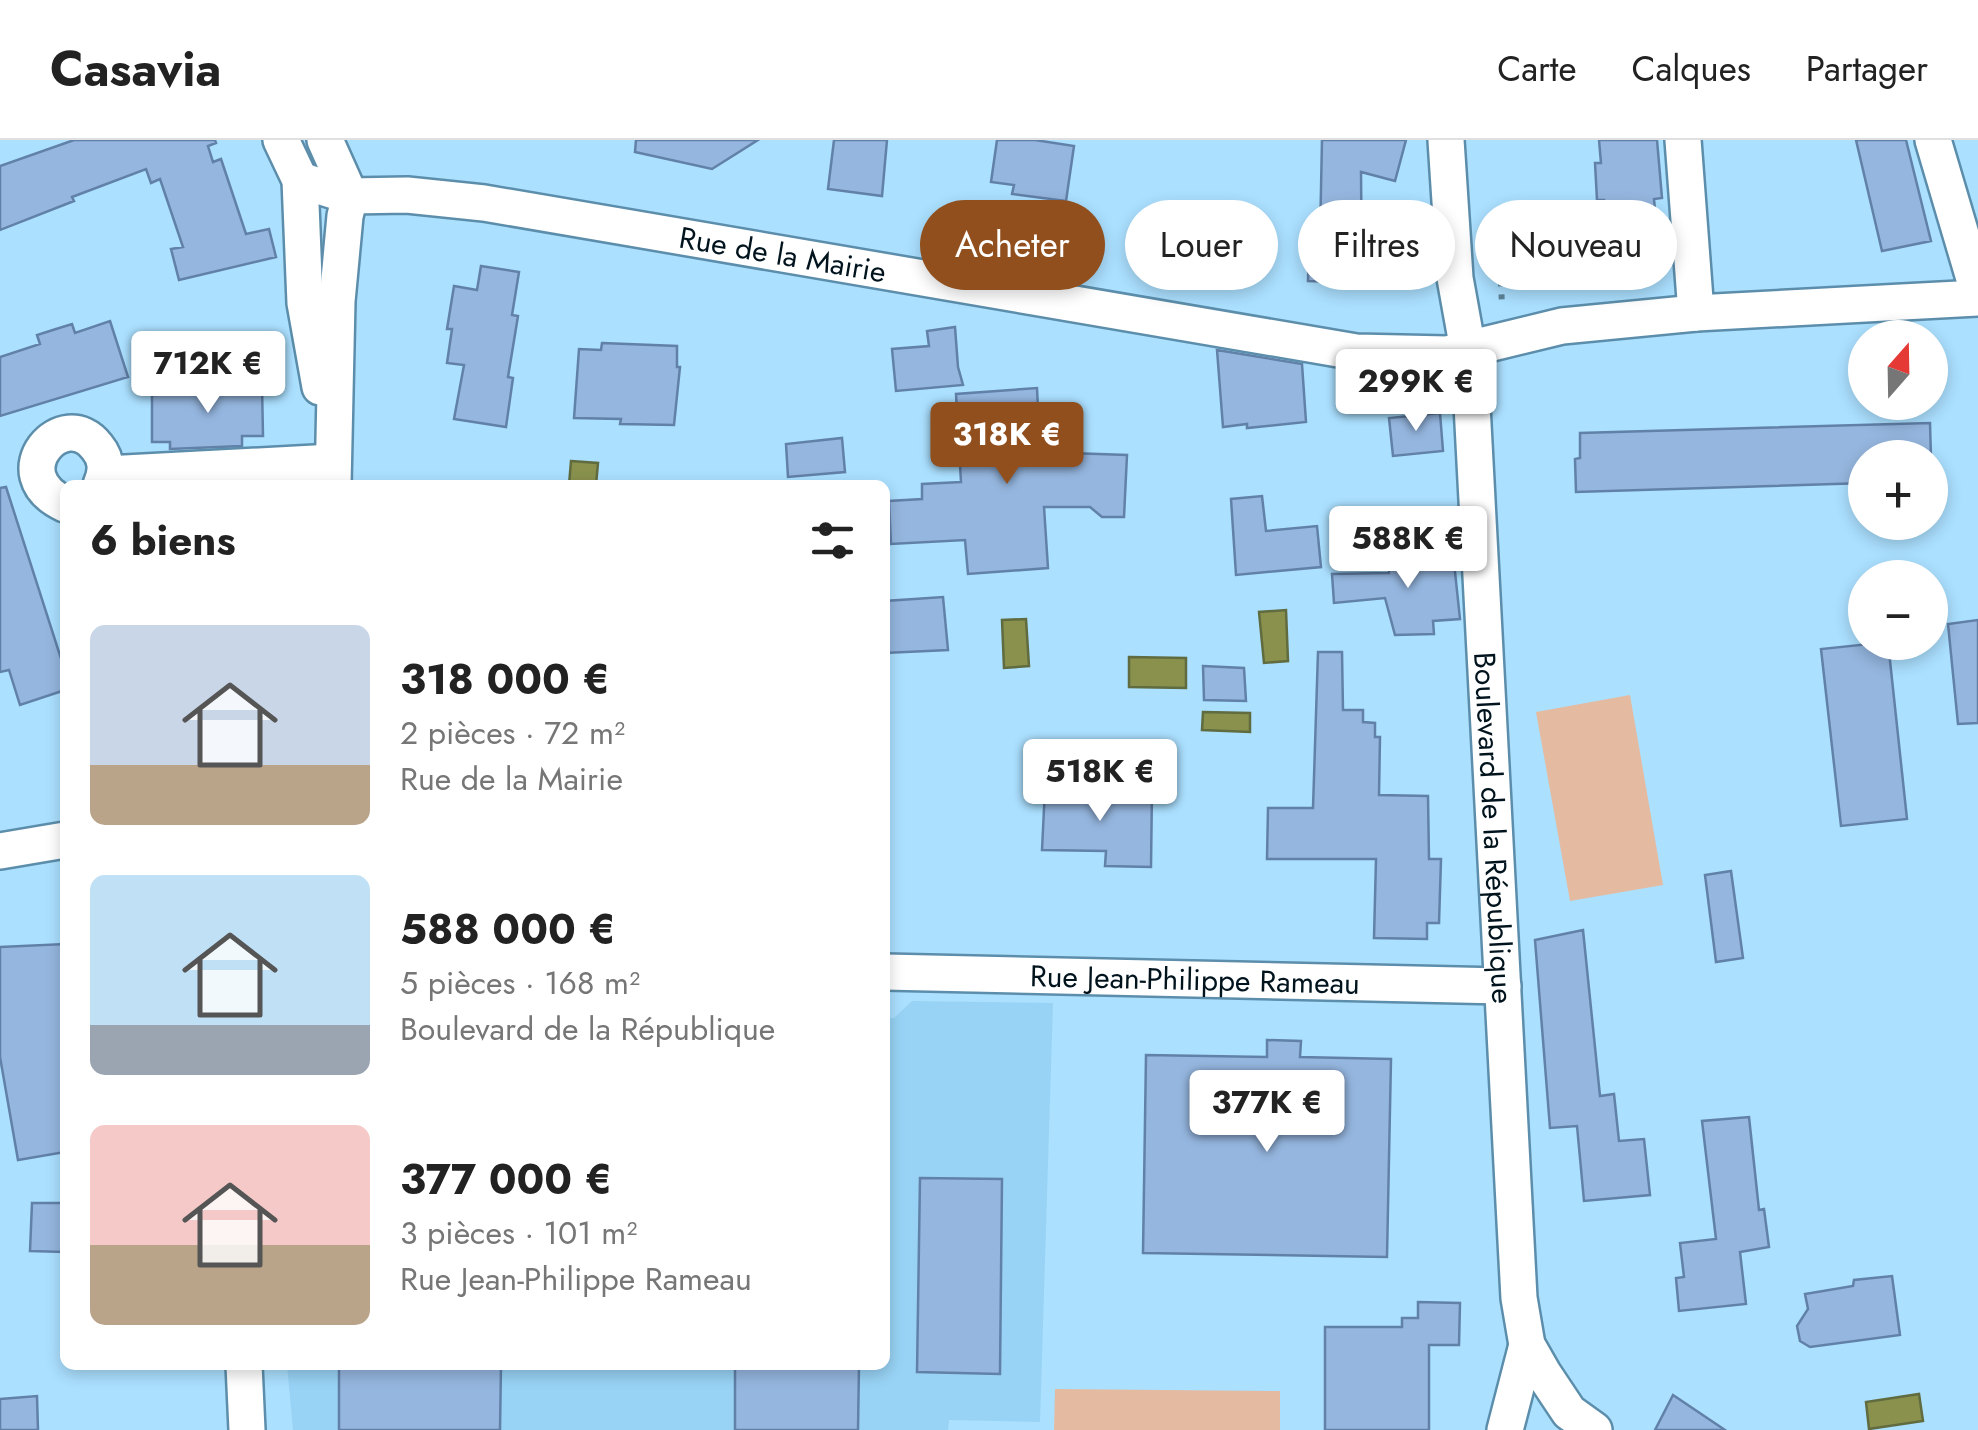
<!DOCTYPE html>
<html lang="fr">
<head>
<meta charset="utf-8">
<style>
	body { margin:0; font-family:Jost,sans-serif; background:#f6f6f6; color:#222; height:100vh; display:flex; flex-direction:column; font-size:38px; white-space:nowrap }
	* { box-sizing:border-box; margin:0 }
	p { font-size:32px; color:#767676 }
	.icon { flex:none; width:55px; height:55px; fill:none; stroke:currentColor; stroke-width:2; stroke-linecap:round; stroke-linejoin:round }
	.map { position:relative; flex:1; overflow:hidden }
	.panel { position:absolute; left:60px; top:340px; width:830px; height:890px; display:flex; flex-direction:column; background:#fff; border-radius:15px; box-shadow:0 5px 15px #0003 }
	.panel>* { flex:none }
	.hud { position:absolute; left:920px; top:60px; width:908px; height:90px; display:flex; gap:20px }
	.needle { width:65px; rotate:20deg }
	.tools { position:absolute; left:1848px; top:180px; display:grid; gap:20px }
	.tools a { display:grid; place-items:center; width:100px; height:100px; border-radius:50%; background:#fff; box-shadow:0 5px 15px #0003; font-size:50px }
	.price { position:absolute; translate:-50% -85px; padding:0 22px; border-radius:10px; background:#fff; color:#222; font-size:32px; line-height:65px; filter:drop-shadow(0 2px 5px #0008) }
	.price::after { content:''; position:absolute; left:50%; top:60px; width:30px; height:22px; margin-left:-15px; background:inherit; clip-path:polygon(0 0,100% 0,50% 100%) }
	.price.active { background:#914f1d; color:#fff }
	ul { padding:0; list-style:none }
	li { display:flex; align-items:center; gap:30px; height:250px; padding:0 30px }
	li span { display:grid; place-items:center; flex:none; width:280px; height:200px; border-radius:15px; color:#555 }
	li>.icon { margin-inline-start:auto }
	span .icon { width:120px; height:120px; fill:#fffc; stroke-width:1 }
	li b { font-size:42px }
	h2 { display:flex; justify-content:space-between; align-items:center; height:120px; padding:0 30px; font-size:42px }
	.tag { padding:0 35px; border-radius:45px; background:#fff; box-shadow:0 5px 15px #0003; font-size:35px; line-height:90px }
	.tag.active { background:#914f1d; color:#fff }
	header { display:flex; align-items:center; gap:60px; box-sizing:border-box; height:140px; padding:0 50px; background:#fff; border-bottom:2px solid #e0e0e0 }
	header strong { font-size:48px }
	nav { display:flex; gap:55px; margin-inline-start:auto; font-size:35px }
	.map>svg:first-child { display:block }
	.built { fill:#98d3f5 }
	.green { fill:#e4bba1 }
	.water { fill:#89914d; stroke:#606b3f; stroke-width:2.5 }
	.building { fill:#95b6df; stroke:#6281a8; stroke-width:2.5 }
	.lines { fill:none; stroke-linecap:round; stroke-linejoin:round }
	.minor-casing { stroke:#5c8eab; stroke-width:40 }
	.path { stroke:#5d8297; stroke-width:6; stroke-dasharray:5 8; stroke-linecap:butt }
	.minor { stroke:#fff; stroke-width:35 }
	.labels { text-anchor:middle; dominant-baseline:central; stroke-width:9; stroke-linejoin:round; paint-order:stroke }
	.street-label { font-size:30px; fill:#01131d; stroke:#abe0ff }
</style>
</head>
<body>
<header>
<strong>Casavia</strong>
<nav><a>Carte</a><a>Calques</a><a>Partager</a></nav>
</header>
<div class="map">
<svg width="1978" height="1290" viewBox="0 0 1978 1290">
	<rect width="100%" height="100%" fill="#abe0ff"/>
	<path class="built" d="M912,861L1053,863L1040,1282L949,1280L948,1290H293L287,1225H885V878H894Z"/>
	<path class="green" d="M1630,555L1663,745L1570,761L1536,572Z
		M1055,1249L1280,1251V1290H1054Z"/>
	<path class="water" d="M571,321L598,323L596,345H569Z
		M1286,470L1288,521L1264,523L1259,472Z
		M1026,479L1029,526L1004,528L1002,480Z
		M1129,517L1186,518V548L1129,547Z
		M1203,572L1250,573V592L1202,590Z
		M1919,1254L1923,1281L1869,1289L1866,1262Z"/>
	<path class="building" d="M74,0H215L216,3L208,6L213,22L221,19L246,94L269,89L276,117L179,140L171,109L183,107L160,39L151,43L146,29L72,57L74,61L0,90V26Z
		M636,0H758L712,29L635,12Z
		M834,0H887L882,56L828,49Z
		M997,0H1035L1074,6L1066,61L1012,54L1014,45L991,42Z
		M1322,0H1406L1395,41L1361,32L1362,143L1308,141L1309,97L1320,98Z
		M1599,0H1657L1662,58L1654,59L1657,90L1607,93L1604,60H1597L1595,23H1601Z
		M1856,0H1906L1931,101L1882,111Z
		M481,126L519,132L512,175L518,176L508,237L513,238L506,287L454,279L464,225L447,223L452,189H447L454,146L477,150Z
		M110,181L128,237L0,276V217L40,204L37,195L56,189L72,184L75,193Z
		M955,187L958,227L963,245L896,251L892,209L929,206L927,191Z
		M602,203L677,206V227H680L674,285L620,284L621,279L574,278L579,209L601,210Z
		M1217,210L1302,224L1306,282L1247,288V284L1223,287Z
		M203,244L262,245L263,296H242V306L170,309V302H152V255L187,254V245Z
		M1037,248L1040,312L1127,315L1124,377H1102L1090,367H1044L1048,428L968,434L965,400L891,404L889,361L922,359V344L961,342L956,254Z
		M1440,273L1443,311L1393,316L1389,278Z
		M1930,283L1931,318H1865V343L1576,352L1575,319L1580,318V293Z
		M842,298L845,332L788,337L786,304Z
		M6,347L65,531V550L20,565L9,530L0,532V348Z
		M1262,356L1266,391L1317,386L1321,427L1236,435L1231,359Z
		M1453,413L1460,479L1433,481L1434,494L1395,495L1385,458L1334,463L1332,434L1389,433L1388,417Z
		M943,457L948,510L885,513V461Z
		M1978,480V583L1958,584L1948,484Z
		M1888,502L1907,679L1841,686L1821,509Z
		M1318,512H1342L1343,570H1363V582L1375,583V597H1380L1379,655L1428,656L1429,719H1441L1439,783H1427V799L1374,798L1376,719H1267L1268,668H1313Z
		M1203,526L1244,528L1246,561L1204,560Z
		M1045,648L1152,650L1151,727L1105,726L1106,711L1042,710Z
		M1731,731L1743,818L1716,822L1705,735Z
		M1583,790L1600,956L1614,954L1619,1001L1644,999L1650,1055L1584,1061L1577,986L1550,988L1535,800Z
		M65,804V1012L18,1020L0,917V807Z
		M1267,900L1301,901L1300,917L1391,919L1387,1117L1143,1113L1146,915L1267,917Z
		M1749,977L1759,1070L1764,1069L1769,1107L1740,1112L1746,1164L1679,1171L1676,1138L1684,1137L1680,1103L1716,1099L1702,981Z
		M920,1038L1002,1039L1000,1234L917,1232Z
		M32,1063H65V1112L30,1111Z
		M1892,1136L1900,1195L1810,1207L1800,1201L1797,1186L1808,1169L1805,1154L1853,1146L1854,1140Z
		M1418,1162L1460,1163L1459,1205H1429V1290H1325V1187H1402V1178H1418Z
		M339,1225H501L500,1290H339Z
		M735,1225H859L858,1290H735Z
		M1673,1255L1725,1290H1655Z
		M37,1256L38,1290H0V1259Z"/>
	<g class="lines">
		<defs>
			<g id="minor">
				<path d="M281,0L300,40L305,163L320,247"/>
				<path d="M325,0L350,56L345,76L337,161L333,345"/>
				<path id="s1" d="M1446,0L1455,138L1468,210L1471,246L1519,1158L1527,1205L1543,1233L1569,1272L1594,1290"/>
				<path d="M1683,0L1696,173"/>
				<path d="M1933,0L1978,152"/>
				<path id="s2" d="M300,40L350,56L407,55L484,63L1356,212L1447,214L1562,186L1696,173L1978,158"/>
				<path d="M106,334L333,322"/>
				<path d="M65,364C0,334 64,263 97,307C107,319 107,331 101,345"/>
				<path d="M0,711L65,700"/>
				<path id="s3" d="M885,832L1503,846"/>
				<path d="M244,1225L247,1290"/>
				<path d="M1505,1290L1527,1205"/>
			</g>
		</defs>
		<use href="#minor" class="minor-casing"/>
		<path class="path" d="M1490,136H1496L1501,143L1502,166"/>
		<use href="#minor" class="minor"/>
	</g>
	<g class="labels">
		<g class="street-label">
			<text stroke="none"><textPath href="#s2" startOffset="490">Rue de la Mairie</textPath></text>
			<text stroke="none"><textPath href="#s1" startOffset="690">Boulevard de la République</textPath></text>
			<text stroke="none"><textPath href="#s3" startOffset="310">Rue Jean-Philippe Rameau</textPath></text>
		</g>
	</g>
</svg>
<div class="tools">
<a><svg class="needle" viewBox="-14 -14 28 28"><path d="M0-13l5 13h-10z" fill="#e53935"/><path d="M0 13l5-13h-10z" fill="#767676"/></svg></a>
<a>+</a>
<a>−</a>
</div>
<b class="price" style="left:208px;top:276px">712K €</b>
<b class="price" style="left:1416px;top:294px">299K €</b>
<b class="price active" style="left:1007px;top:347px">318K €</b>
<b class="price" style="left:1408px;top:451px">588K €</b>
<b class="price" style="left:1100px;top:684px">518K €</b>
<b class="price" style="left:1267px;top:1015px">377K €</b>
<div class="hud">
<a class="tag active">Acheter</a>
<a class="tag">Louer</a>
<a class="tag">Filtres</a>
<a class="tag">Nouveau</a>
</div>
<section class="panel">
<h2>6 biens<svg class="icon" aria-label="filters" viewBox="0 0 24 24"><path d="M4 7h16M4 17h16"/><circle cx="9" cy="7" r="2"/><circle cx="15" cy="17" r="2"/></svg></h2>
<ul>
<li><span style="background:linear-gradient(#c9d6e8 70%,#b9a48a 0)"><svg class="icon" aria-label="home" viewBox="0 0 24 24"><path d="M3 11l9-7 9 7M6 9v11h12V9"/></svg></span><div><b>318 000 €</b><p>2 pièces · 72 m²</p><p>Rue de la Mairie</p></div></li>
<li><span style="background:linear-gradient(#bfe0f5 75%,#9aa5b1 0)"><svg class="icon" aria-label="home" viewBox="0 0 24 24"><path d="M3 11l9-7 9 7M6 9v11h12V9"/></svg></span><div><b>588 000 €</b><p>5 pièces · 168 m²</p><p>Boulevard de la République</p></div></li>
<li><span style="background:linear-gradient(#f6c9c9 60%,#b9a48a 0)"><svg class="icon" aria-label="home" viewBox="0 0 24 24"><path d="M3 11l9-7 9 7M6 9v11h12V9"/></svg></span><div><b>377 000 €</b><p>3 pièces · 101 m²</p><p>Rue Jean-Philippe Rameau</p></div></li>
</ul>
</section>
</div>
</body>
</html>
